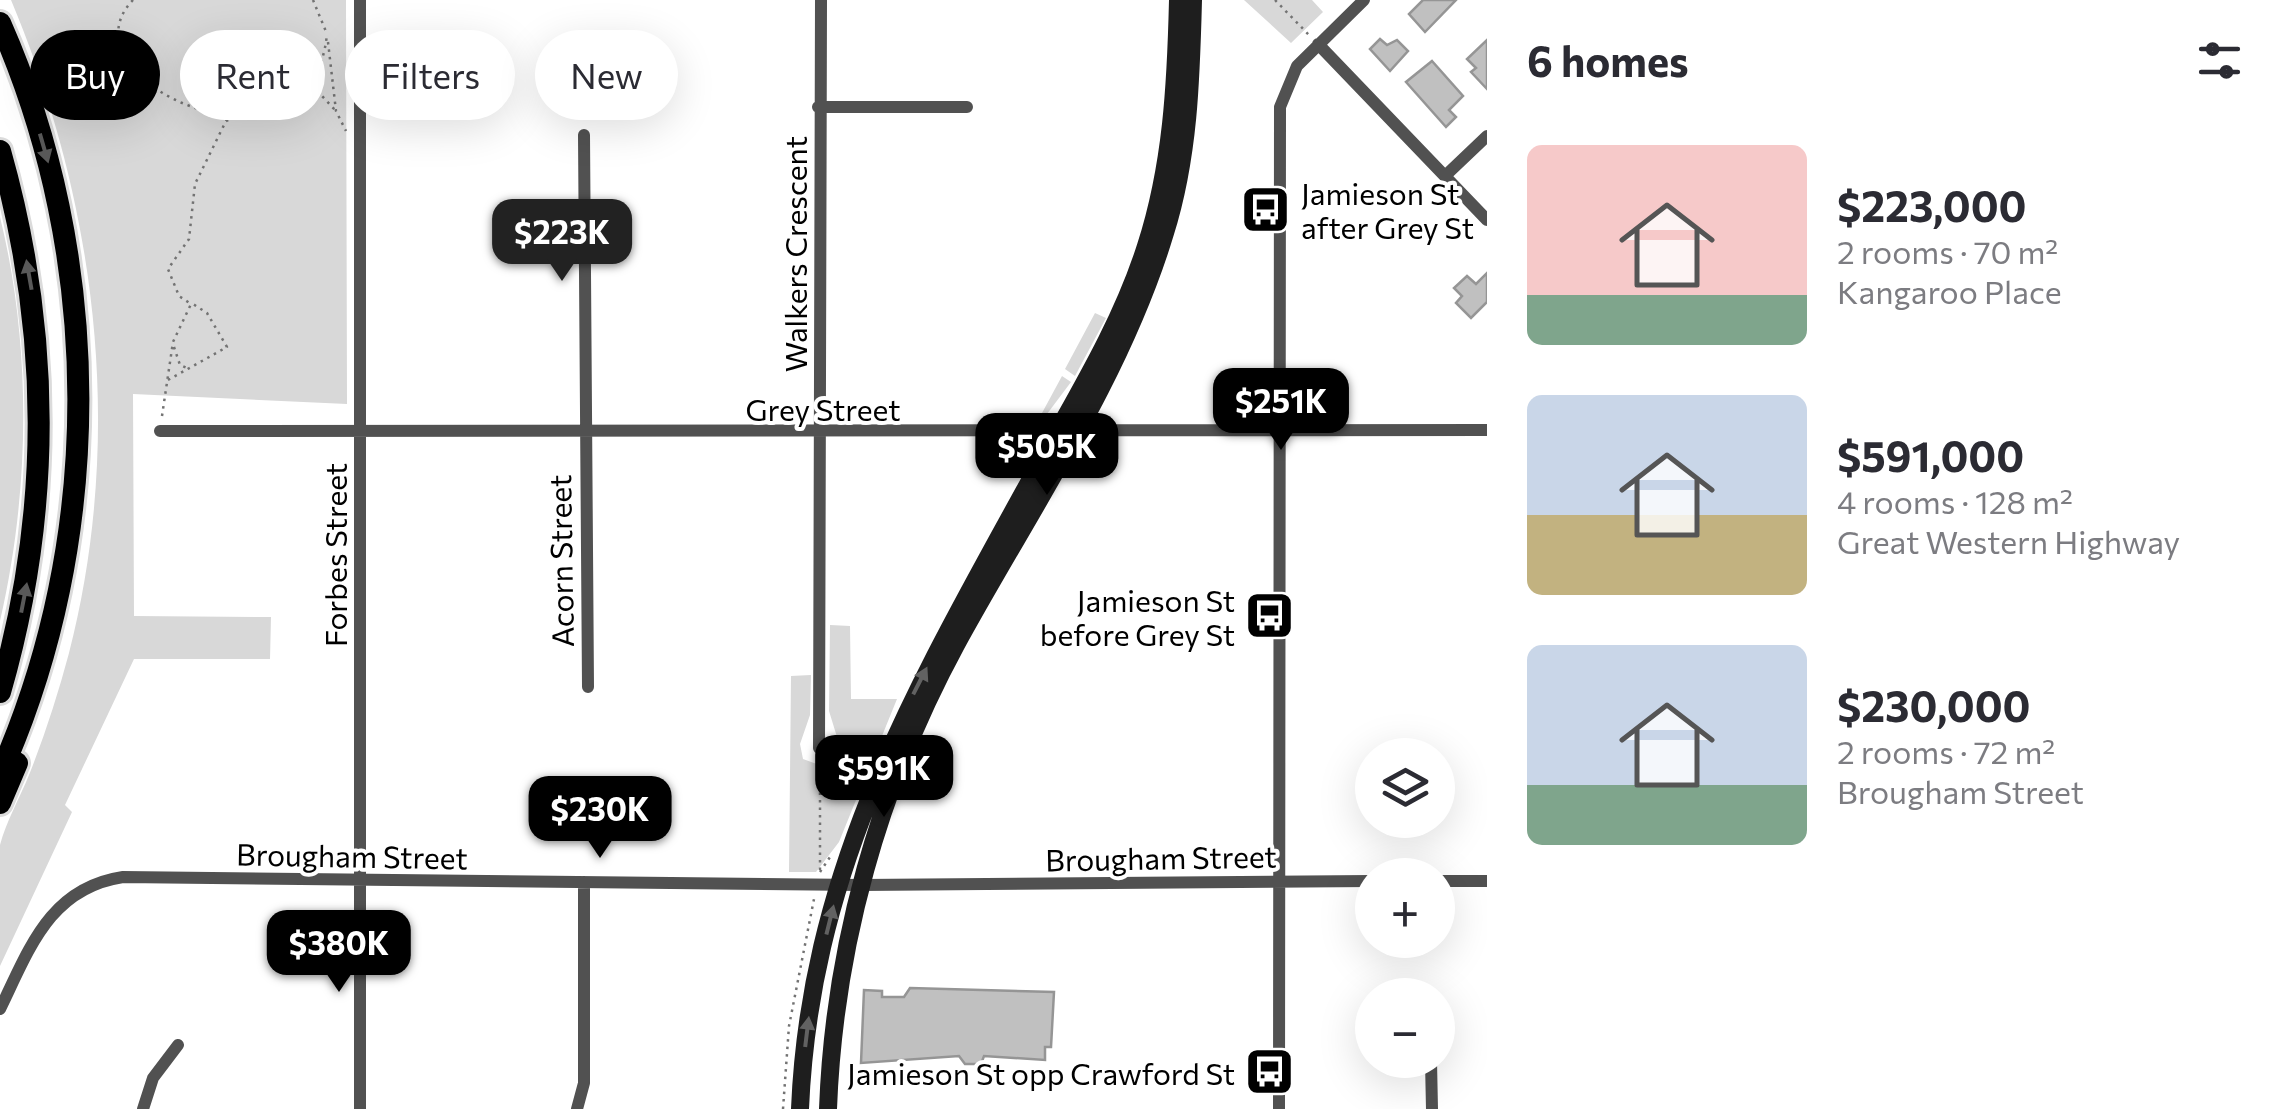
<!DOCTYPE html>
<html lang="en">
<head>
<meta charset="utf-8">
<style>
	body { margin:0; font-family:Commissioner,sans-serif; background:#f2f2f3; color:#2b2b33; height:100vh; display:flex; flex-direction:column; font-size:38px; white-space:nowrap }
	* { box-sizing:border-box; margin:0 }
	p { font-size:32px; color:#7c7c81 }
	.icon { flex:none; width:55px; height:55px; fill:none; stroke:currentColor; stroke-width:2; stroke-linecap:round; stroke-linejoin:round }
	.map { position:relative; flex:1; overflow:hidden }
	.panel { display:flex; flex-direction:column; background:#fff; width:800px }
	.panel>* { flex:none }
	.guide { position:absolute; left:30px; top:30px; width:950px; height:90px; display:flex; gap:20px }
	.fabs { position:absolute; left:1355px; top:738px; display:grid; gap:20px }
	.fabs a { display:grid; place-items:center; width:100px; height:100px; border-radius:50%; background:#fff; box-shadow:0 10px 40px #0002; font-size:50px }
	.price { position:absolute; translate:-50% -85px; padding:0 22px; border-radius:20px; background:#000; color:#fff; font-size:32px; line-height:65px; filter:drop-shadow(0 2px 5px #0008) }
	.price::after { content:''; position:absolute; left:50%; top:60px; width:30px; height:22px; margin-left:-15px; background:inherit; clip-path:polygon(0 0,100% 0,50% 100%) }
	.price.on { background:#222; color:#fff }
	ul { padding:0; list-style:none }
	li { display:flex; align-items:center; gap:30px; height:250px; padding:0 40px }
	li span { display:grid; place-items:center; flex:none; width:280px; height:200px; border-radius:15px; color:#555 }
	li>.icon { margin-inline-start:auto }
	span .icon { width:120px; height:120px; fill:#fffc; stroke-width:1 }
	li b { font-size:42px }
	h2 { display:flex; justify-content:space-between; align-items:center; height:120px; padding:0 40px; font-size:42px }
	.pill { padding:0 35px; border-radius:45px; background:#fff; box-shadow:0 10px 40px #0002; font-size:35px; line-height:90px }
	.pill.on { background:#000; color:#fff }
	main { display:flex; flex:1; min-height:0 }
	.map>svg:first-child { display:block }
	.green { fill:#d8d8d8 }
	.building { fill:#c0c0c0; stroke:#959595; stroke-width:2.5 }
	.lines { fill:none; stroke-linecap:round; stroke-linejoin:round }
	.highway-casing { stroke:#dbdbdb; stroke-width:28 }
	.path { stroke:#737373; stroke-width:2.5; stroke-dasharray:2.5 5; stroke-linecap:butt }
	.street { stroke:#515151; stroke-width:12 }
	.secondary { stroke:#1e1e1e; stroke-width:18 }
	.highway { stroke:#000; stroke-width:22 }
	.oneway { fill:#595959 }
	.oneway2 { fill:#626262 }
	.labels { text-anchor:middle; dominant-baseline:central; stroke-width:8; stroke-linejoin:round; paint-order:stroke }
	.poi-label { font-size:30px; fill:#000; stroke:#fff; text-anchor:end }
	.street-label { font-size:30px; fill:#000; stroke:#fff }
</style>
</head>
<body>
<main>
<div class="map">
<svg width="1487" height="1109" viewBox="0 0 1487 1109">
	<rect width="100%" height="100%" fill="#fff"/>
	<path class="green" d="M11,0H346L347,404L133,394L134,616L271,617L270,659H134L65,805L72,812L0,966C0,929 0,882 0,845C6,822 20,797 29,775C45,735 58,694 69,653C125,435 97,205 11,0Z
		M1244,0H1312L1323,12L1291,43Z
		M0,217C32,347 30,491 0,621Z
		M1095,313L1106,318L1075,376L1065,369Z
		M1062,376L1071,382L1041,422L993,424V413H1042Z
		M830,625L850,626L851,699H897L839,842L816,872H789L791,676L811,675L810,715L800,744L803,759L825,767L836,761L841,750L829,711Z"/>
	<path class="building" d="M1423,0H1456L1425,32L1409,14Z
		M1380,39L1387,45L1397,40L1408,51L1390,71L1370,49Z
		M1487,40V89L1471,72L1476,68L1467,59Z
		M1432,61L1463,96L1449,110L1456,117L1446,127L1406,82Z
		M1487,273V302L1471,318L1456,303L1462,296L1454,288L1467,276L1476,284Z
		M910,988L1054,992L1051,1047H1045V1060L984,1056L981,1064H965L959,1056L861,1063L864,990L882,991V997H904Z"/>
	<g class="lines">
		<defs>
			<path id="highway" d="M0,23C104,258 105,539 0,774
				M0,151C51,331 52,512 0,692
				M0,803L17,763"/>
		</defs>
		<use href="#highway" class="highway-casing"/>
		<path class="path" d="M133,0C55,80 311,196 327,34
			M313,0L327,34
			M1275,0L1310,36
			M328,42L336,111L346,131
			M300,95L322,96L335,110
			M174,347L180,365L187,368
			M168,380L227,347L207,313L193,304
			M162,416L173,342L191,304L179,296L168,269L189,239L195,184L226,121L239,116
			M1022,463L1030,443
			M820,870V759
			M820,872L832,854
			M783,1109L789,1026L814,899"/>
		<path class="street" d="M360,0V1109
			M1318,44L1487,220
			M818,107H967
			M584,135L588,687
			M1445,176L1487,136
			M160,431L1487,430
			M819,748L821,0
			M1438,881H1487
			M0,1009C29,950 49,888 123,877L861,885L1372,881
			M1431,1061L1432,1109
			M143,1109L153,1078L178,1045
			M577,1109L584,1083V882
			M1279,1109L1280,107L1297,66L1364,0"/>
		<path class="secondary" d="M800,1109C810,866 919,683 1032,477C1073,402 1120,328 1146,246C1172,165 1176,84 1178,0
			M828,1109C834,947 879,787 956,645C1029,511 1121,379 1165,233C1189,157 1191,78 1193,0"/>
		<use href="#highway" class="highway"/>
	</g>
	<defs><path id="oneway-solid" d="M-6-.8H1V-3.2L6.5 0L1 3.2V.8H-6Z" transform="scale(2.5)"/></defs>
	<g class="oneway">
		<use href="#oneway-solid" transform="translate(44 148) rotate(74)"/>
		<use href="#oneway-solid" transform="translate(29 275) rotate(-100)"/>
		<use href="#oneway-solid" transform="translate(24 598) rotate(-79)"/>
	</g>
	<g class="oneway2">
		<use href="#oneway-solid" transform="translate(920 681) rotate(-63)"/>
		<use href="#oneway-solid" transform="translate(830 920) rotate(-76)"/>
		<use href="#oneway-solid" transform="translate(807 1032) rotate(-83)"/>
	</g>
	<defs>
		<symbol id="bus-square" viewBox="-11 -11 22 22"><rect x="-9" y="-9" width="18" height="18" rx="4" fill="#000" stroke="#fff"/><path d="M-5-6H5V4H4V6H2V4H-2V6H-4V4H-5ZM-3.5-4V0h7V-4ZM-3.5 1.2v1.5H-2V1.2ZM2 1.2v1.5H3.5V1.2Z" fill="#fff"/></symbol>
	</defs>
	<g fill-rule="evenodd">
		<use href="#bus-square" x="1238" y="182" width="55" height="55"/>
		<use href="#bus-square" x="1242" y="588" width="55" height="55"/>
		<use href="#bus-square" x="1242" y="1044" width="55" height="55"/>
	</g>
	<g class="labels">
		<g class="poi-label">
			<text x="1301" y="192" text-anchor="start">Jamieson St<tspan x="1301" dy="34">after Grey St</tspan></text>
			<text x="1235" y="599">Jamieson St<tspan x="1235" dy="34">before Grey St</tspan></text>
			<text x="1235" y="1072">Jamieson St opp Crawford St</text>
		</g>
		<g class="street-label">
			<text transform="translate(794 254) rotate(-90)">Walkers Crescent</text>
			<text x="823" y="408">Grey Street</text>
			<text transform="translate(334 555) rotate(-90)">Forbes Street</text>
			<text transform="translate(560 561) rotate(-91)">Acorn Street</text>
			<text transform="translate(352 855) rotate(1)">Brougham Street</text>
			<text transform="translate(1161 857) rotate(-1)">Brougham Street</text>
		</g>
	</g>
</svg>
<div class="fabs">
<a><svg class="icon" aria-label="layers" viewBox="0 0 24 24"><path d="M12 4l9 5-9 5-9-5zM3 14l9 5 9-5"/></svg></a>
<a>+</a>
<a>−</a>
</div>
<b class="price on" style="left:562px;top:284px">$223K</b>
<b class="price" style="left:1281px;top:453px">$251K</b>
<b class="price" style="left:1047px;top:498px">$505K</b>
<b class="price" style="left:884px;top:820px">$591K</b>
<b class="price" style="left:600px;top:861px">$230K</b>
<b class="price" style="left:339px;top:995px">$380K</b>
<div class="guide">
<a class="pill on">Buy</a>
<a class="pill">Rent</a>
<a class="pill">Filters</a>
<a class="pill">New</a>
</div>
</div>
<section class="panel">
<h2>6 homes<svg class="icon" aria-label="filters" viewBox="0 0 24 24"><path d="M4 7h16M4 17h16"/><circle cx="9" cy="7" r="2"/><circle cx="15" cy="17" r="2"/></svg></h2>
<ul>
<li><span style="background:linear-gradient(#f6c9c9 75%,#7fa58c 0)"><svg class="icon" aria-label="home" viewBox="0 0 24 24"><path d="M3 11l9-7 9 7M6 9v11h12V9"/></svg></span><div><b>$223,000</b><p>2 rooms · 70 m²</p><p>Kangaroo Place</p></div></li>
<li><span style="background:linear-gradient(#c9d6e8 60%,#c2b280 0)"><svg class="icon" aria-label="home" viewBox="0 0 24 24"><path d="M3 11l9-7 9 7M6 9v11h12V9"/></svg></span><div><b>$591,000</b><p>4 rooms · 128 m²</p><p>Great Western Highway</p></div></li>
<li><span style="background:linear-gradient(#c9d6e8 70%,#7fa58c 0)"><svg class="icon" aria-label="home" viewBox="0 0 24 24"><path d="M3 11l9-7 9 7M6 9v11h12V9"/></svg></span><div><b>$230,000</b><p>2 rooms · 72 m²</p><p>Brougham Street</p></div></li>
</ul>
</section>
</main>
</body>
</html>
